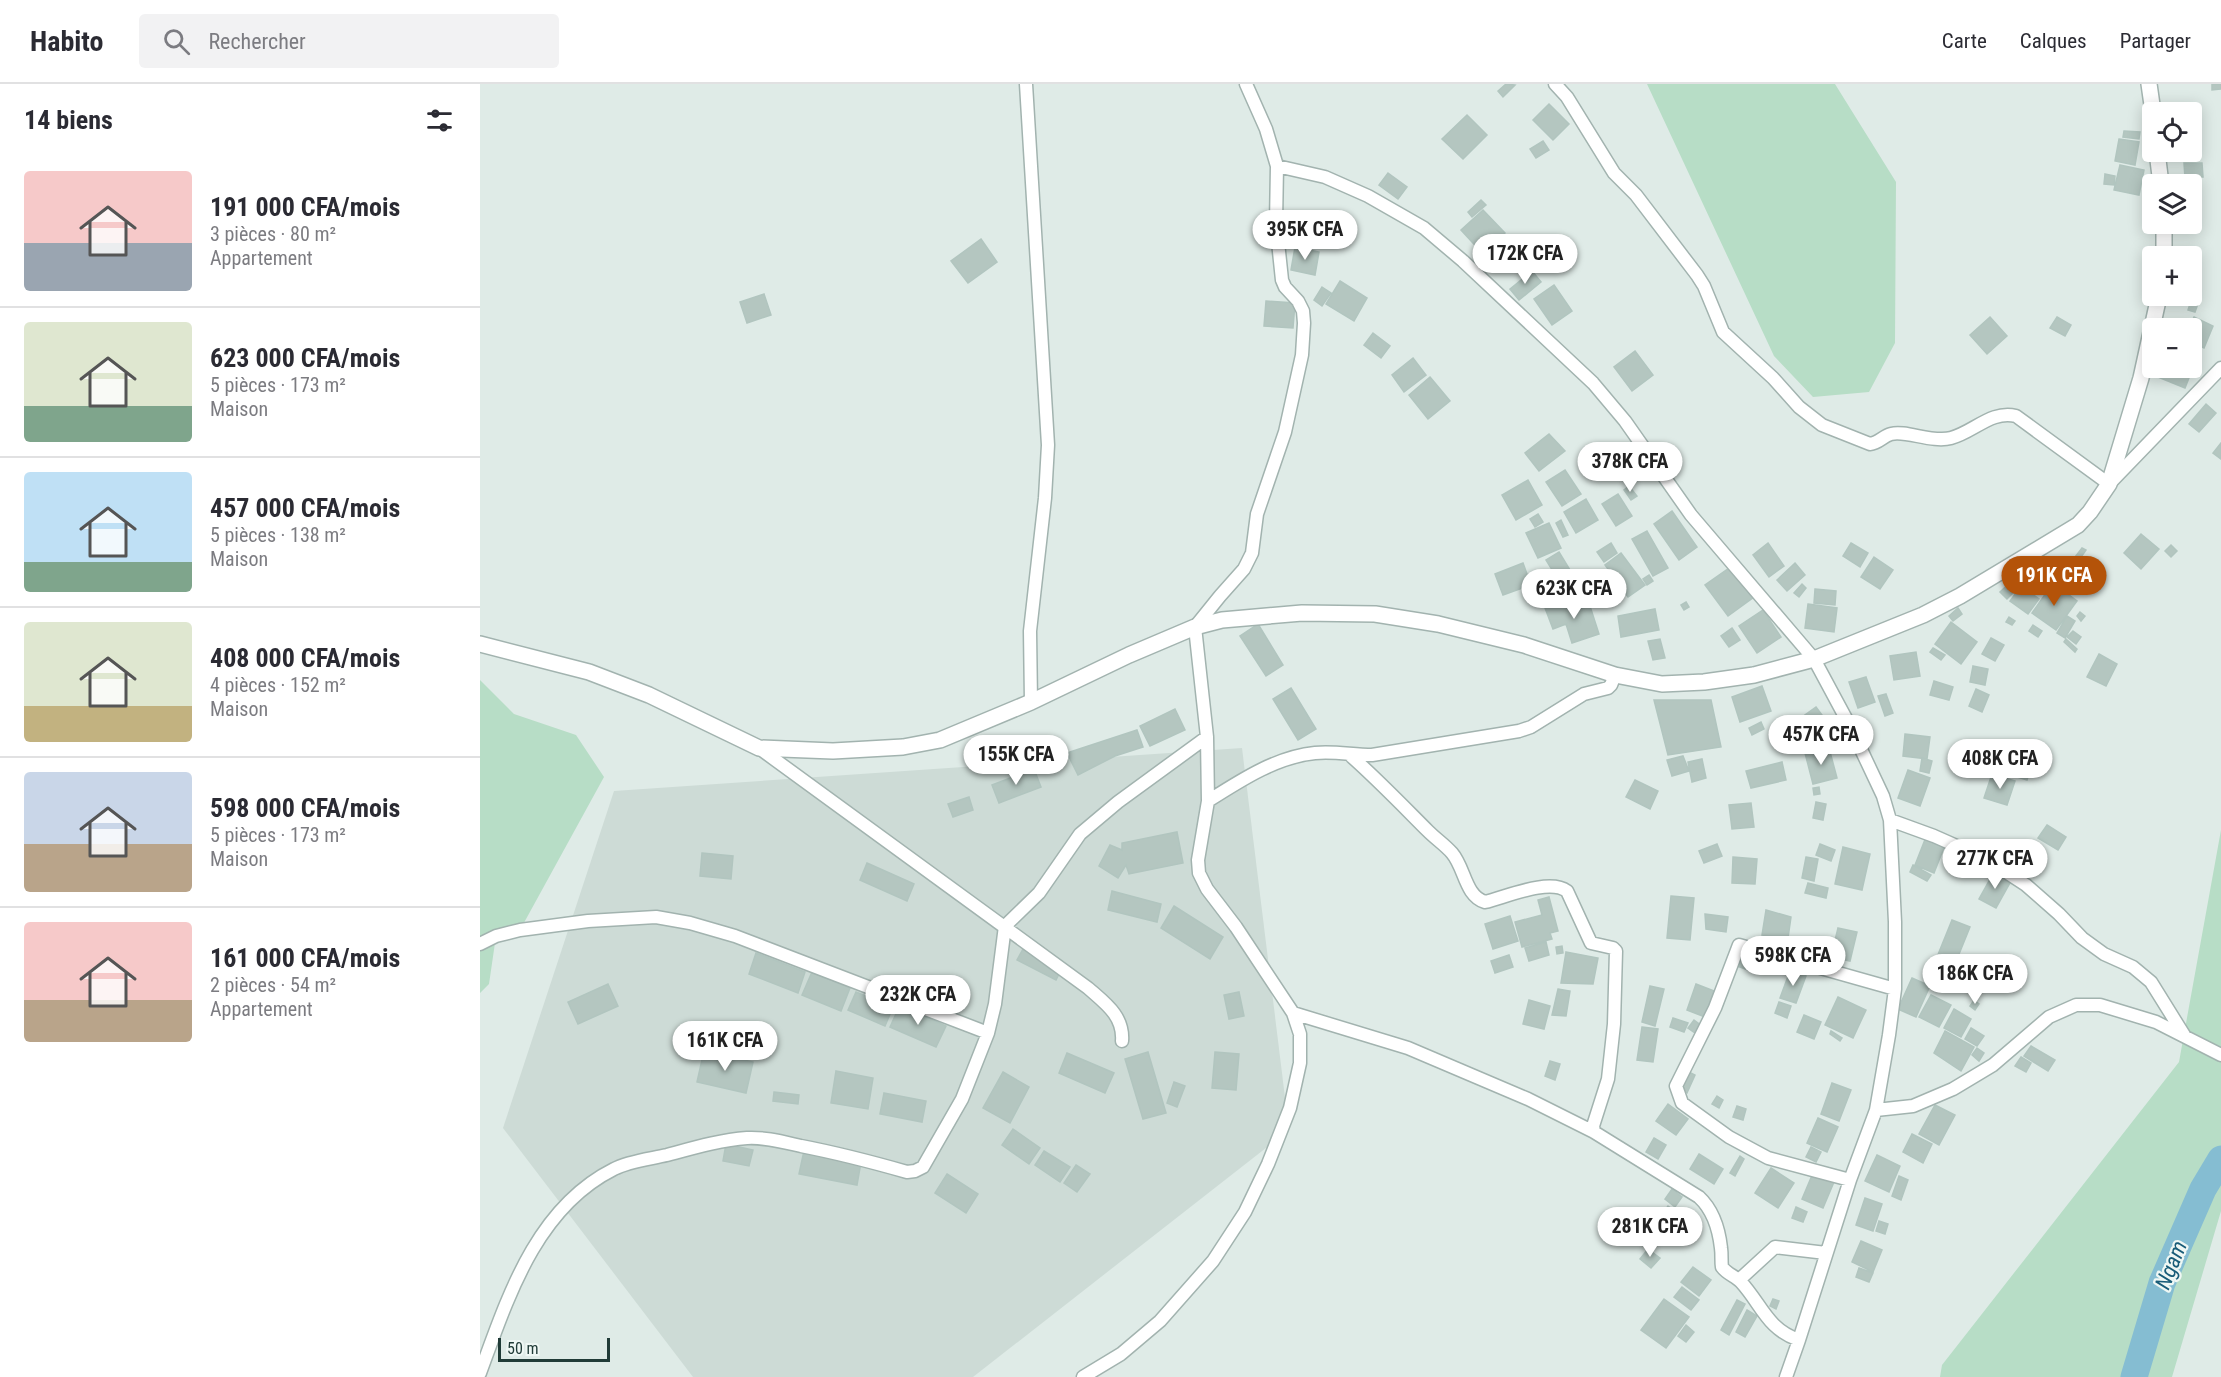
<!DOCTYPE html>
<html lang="fr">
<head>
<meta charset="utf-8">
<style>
	body { margin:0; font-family:"Roboto Condensed",sans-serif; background:#f2f2f3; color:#2b2b33; height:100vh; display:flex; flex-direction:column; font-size:22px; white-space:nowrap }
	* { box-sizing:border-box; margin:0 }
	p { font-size:20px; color:#7c7c81 }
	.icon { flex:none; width:33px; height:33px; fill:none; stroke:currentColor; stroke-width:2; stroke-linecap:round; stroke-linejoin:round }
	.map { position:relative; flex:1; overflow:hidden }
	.panel { display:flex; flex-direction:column; background:#fff; width:480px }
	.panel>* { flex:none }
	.buttons { position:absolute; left:1662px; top:18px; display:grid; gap:12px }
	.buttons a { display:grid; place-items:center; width:60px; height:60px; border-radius:6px; background:#fff; box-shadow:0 3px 15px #0003; font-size:30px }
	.scale { position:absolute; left:18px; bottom:15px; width:112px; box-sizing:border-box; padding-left:6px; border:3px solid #203b37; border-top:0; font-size:16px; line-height:21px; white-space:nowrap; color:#203b37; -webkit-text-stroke:4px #eff7f4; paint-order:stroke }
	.price { position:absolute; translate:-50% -51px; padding:0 14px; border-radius:21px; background:#fff; color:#222; font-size:20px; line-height:39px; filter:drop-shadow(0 2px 3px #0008) }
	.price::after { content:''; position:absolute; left:50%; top:36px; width:18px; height:14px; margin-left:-9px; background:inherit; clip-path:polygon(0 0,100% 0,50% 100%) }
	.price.selected { background:#b45309; color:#fff }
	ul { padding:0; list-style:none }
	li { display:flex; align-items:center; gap:18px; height:150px; padding:0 24px }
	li+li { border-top:2px solid #e1e1e2 }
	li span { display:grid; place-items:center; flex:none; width:168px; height:120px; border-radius:6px; color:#555 }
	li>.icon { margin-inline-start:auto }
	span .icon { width:72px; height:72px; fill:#fffc; stroke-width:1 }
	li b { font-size:26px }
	h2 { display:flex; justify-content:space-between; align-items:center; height:72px; padding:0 24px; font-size:26px }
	header { display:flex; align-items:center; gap:36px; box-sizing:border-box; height:84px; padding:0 30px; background:#fff; border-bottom:2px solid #e1e1e2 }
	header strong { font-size:28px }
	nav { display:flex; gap:33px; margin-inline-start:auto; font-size:21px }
	.search { width:420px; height:54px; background:#f2f2f3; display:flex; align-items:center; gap:15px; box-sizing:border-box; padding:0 21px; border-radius:6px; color:#7c7c81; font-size:22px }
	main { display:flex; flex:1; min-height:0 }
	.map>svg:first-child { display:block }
	.built { fill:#cddbd6 }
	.green { fill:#b7ddc6 }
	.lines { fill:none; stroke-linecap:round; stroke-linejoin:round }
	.river { stroke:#85bdd2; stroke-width:27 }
	.building { fill:#b4c6c0; stroke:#b1c5bf; stroke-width:1.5 }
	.minor-casing { stroke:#a2b3af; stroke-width:15 }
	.tertiary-casing { stroke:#a2b3af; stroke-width:18 }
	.minor { stroke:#fff; stroke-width:12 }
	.tertiary { stroke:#fff; stroke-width:15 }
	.labels { text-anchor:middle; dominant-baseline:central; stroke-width:4.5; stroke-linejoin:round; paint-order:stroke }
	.water-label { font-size:22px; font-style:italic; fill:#185c78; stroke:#eff7f4 }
</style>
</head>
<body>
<header>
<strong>Habito</strong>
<div class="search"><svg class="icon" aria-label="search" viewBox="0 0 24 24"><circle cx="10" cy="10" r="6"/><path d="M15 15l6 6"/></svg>Rechercher</div>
<nav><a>Carte</a><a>Calques</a><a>Partager</a></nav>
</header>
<main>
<section class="panel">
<h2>14 biens<svg class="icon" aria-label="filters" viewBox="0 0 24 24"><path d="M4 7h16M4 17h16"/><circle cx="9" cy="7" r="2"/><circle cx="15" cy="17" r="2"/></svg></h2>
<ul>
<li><span style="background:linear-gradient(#f6c9c9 60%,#9aa5b1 0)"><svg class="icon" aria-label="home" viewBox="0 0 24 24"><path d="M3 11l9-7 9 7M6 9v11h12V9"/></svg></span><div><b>191 000 CFA/mois</b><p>3 pièces · 80 m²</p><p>Appartement</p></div></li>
<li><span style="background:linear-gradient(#dfe7d0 70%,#7fa58c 0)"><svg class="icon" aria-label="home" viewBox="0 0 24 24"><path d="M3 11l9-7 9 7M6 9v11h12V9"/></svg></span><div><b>623 000 CFA/mois</b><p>5 pièces · 173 m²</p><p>Maison</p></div></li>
<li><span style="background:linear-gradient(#bfe0f5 75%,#7fa58c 0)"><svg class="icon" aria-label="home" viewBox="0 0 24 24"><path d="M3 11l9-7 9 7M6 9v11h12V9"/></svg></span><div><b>457 000 CFA/mois</b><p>5 pièces · 138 m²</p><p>Maison</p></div></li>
<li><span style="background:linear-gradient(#dfe7d0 70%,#c2b280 0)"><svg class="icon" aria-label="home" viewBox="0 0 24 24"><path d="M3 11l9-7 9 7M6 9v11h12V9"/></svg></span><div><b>408 000 CFA/mois</b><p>4 pièces · 152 m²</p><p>Maison</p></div></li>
<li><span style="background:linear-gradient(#c9d6e8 60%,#b9a48a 0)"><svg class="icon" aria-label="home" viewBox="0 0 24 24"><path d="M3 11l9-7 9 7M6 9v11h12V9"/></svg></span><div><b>598 000 CFA/mois</b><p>5 pièces · 173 m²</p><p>Maison</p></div></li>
<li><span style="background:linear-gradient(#f6c9c9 65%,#b9a48a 0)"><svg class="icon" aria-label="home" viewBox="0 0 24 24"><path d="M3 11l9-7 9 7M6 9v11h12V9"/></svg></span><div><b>161 000 CFA/mois</b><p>2 pièces · 54 m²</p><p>Appartement</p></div></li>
</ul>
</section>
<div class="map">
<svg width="1741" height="1293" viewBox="0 0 1741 1293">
	<rect width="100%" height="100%" fill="#dfebe7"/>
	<path class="built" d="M762,664L809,1046L493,1293H213L23,1044L134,707Z"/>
	<path class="green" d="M1167,0H1355L1416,98L1415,259L1389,308L1333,313L1294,272Z
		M0,596L34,630L96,651L124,693L40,846L16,852L9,900L0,909Z
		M1741,746V1127L1692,1293H1460L1462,1281L1699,978Z"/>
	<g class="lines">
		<path class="river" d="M1654,1293L1682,1199L1723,1105L1741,1075"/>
	</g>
	<path class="building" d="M1026,0L1035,1L1023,13L1018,7Z
		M1732,0H1741V5L1732,6Z
		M1069,20L1089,40L1073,56L1053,36Z
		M987,31L1007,51L983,75L962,55Z
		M1644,47L1660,48L1659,55L1643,53Z
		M1639,55L1659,58L1655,81L1635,77Z
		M1063,57L1069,66L1056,74L1050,65Z
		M1704,79H1722L1723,93L1705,94Z
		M1640,81L1664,86L1659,111L1634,106Z
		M908,89L927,103L918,115L899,101Z
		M1625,90L1635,92L1634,101L1624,100Z
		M1001,116L1006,121L992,133L988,128Z
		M1003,126L1025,149L1003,170L981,146Z
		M1035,153L1044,163L1035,171L1026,161Z
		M501,155L517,178L488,199L471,177Z
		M815,163L839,168L835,191L811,186Z
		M1052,187L1061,198L1039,216L1030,205Z
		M860,197L887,214L874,237L846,220Z
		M1074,201L1092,227L1072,241L1054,215Z
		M842,203L851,209L842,222L834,216Z
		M284,210L291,231L267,239L260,218Z
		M1713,211L1720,214L1715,228L1708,226Z
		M786,217L815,219L813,244L784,242Z
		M1510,233L1527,252L1507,270L1490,251Z
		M1577,233L1591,241L1585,252L1570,244Z
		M1714,233L1733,242L1724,264L1712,258V244H1709Z
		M893,249L910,262L901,274L884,261Z
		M1155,267L1173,291L1152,307L1134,283Z
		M933,274L946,291L924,308L912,291Z
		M1712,280L1714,281L1705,304L1678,293L1681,284H1712Z
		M950,293L970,317L948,335L929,311Z
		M1726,320L1736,329L1719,348L1709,340Z
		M1069,350L1085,367L1059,387L1045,369Z
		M1741,359V375L1733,369Z
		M1085,386L1101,410L1082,422L1066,398Z
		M1048,396L1062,421L1036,436L1022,411Z
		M1149,402L1157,412L1151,416L1144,406Z
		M1138,410L1152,432L1136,442L1122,420Z
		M1106,415L1118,436L1096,449L1084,428Z
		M1192,427L1217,463L1199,476L1174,440Z
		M1058,430L1063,438L1055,443L1050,435Z
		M1081,436L1088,451L1083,453L1076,439Z
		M1069,439L1081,464L1058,474L1046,449Z
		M1167,447L1188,484L1173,492L1152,455Z
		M1661,450L1679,465L1661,485L1644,469Z
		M1131,459L1137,469L1124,478L1117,468Z
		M1288,459L1304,482L1289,493L1273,471Z
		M1371,459L1388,469L1380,483L1363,472Z
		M1691,461L1697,467L1691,473L1685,467Z
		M1602,464L1606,466L1599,476L1595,473Z
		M1079,468L1090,486L1077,494L1066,476Z
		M1141,469L1165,501L1148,513L1125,481Z
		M1394,473L1413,486L1400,505L1381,493Z
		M1043,479L1051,501L1023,511L1015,490Z
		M1315,479L1325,491L1307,507L1297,496Z
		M1598,479L1615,491L1602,510L1585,499Z
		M1252,482L1274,513L1248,532L1225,501Z
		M1540,489L1546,496L1527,515L1520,508Z
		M1169,491L1173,497L1167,501L1163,495Z
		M1090,497L1096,506L1085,513L1079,504Z
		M1573,499L1597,517L1576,546L1552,529Z
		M1322,500L1326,504L1319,513L1314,509Z
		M1541,502L1559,515L1548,530L1530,517Z
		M1335,505L1356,507L1355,521L1334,519Z
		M1108,516L1119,550L1092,559L1086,540L1073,545L1065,524L1084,517L1089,523Z
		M1206,518L1209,523L1204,526L1201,521Z
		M1328,520L1357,524L1354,548L1325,544Z
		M1478,524L1482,530L1473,537L1469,532Z
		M1175,525L1179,546L1141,553L1138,532Z
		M1283,526L1301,553L1277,569L1259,542Z
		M1600,528L1605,532L1601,537L1597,532Z
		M1587,532L1595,537L1585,554L1577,549Z
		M1529,533L1535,537L1532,541L1526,538Z
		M1471,538L1497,558L1481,580L1455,560Z
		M778,540L803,581L786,592L760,552Z
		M1553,541L1562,547L1558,553L1549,547Z
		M1252,544L1260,556L1249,563L1241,552Z
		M1593,547L1601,553L1596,560L1587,553Z
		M1511,554L1524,561L1515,577L1502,570Z
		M1180,555L1185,574L1173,576L1168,557Z
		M1586,555L1597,565L1595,568L1584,558Z
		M1453,564L1465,571L1461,576L1450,568Z
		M1436,568L1440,592L1414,596L1410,572Z
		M1619,570L1637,580L1626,602L1607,593Z
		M1493,582L1508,585L1505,601L1490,598Z
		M1386,593L1395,618L1378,624L1369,598Z
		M1454,597L1473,603L1469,616L1450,611Z
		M1282,602L1291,627L1260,638L1252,613Z
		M811,604L836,645L818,656L793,615Z
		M1496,605L1509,611L1502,628L1489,622Z
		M1406,610L1413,629L1405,632L1398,612Z
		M1174,616H1231L1241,663L1188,671Z
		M1336,623L1345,635L1320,653L1311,641Z
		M695,625L705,646L670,662L660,642Z
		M1281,638L1284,645L1272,651L1269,644Z
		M657,646L663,663L635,672L598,691L587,669Z
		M1425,650L1450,653L1447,675L1423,672Z
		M1349,664L1357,694L1333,700L1325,669Z
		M1203,672L1209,687L1192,692L1187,676Z
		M1442,674L1452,677L1449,689L1440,687Z
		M1222,675L1226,694L1212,698L1208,678Z
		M1302,678L1306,696L1271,704L1266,687Z
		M1538,679L1551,683L1547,696L1534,692Z
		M554,685L561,703L519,719L512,701Z
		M1428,686L1450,694L1440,722L1418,714Z
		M1512,690L1535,697L1527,721L1504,714Z
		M1155,696L1178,707L1170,725L1146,713Z
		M1339,703L1340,710L1334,711L1333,704Z
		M489,713L493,726L473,733L468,720Z
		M1336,718L1346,720L1343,736L1333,734Z
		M1271,719L1274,743L1252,745L1249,721Z
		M1567,741L1586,753L1578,766L1558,754Z
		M697,748L703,779L649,790L646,781L638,794L619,782L630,761L642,766V759Z
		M1446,753L1465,761L1454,789L1435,781Z
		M1237,760L1242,772L1224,779L1219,767Z
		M1340,760L1355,766L1351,777L1336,771Z
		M1363,763L1390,770L1382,806L1355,800Z
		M222,769L253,772L251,795L220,792Z
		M1253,773L1277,775L1275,800L1252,799Z
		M1326,773L1338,775L1334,797L1322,794Z
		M387,779L434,800L427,817L380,796Z
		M1433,781L1451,791L1447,797L1430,788Z
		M1514,788L1531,797L1516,824L1499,815Z
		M1328,799L1348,804L1346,814L1325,809Z
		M632,807L681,820L677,838L628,826Z
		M1191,812L1214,814L1210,856L1187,854Z
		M1069,813L1078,847L1070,849L1072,855L1042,863L1035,838L1062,831L1058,816Z
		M694,822L743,853L730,875L681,844Z
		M1286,826L1311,833L1308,854L1282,851Z
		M1225,830L1248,833L1246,848L1226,845Z
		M1030,832L1038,857L1013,865L1005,840Z
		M1472,836L1490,843L1475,880L1457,873Z
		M1358,844L1377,848L1370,877L1351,873Z
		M1066,858L1069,871L1049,877L1045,864Z
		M1082,862L1083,869L1077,870L1076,863Z
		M1335,864L1346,868L1342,878L1330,874Z
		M543,865L581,886L576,896L537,876Z
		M1086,868L1118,874L1113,900L1081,899Z
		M1261,868L1276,873L1271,887L1257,882Z
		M276,869L325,888L318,909L269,890Z
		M1029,871L1033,883L1015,889L1011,877Z
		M1310,887L1326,892L1316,919L1300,914Z
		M332,888L370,904L361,927L322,911Z
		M1432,894L1450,902L1436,933L1418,925Z
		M128,900L138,922L98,940L88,918Z
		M1216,900L1234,907L1225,933L1207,926Z
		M1170,902L1184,905L1175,942L1162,938Z
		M1078,905L1090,907L1086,932L1072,931Z
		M376,908L413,923L405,942L368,926Z
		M759,908L764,932L749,935L744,911Z
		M1451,911L1471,921L1459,943L1439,933Z
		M1358,913L1386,926L1373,954L1345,941Z
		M1049,916L1070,922L1064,945L1043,940Z
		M1494,916L1499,920L1495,926L1490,922Z
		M1299,918L1311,922L1307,934L1295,929Z
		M420,921L466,942L456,963L410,943Z
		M1474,925L1491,935L1481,953L1464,944Z
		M1324,931L1341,938L1334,955L1317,948Z
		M1193,934L1208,939L1204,948L1190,943Z
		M1214,936L1222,942L1218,951L1208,944Z
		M1162,943L1178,945L1173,978L1157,976Z
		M1491,944L1504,952L1497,962L1485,955Z
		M1351,947L1362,954L1360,957L1350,950Z
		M1465,947L1494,963L1481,987L1454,969Z
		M1551,962L1575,976L1568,987L1544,972Z
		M1497,964L1504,969L1499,977L1492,971Z
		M224,967L273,978L266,1009L217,998Z
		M668,968L686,1029L663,1035L645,975Z
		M735,968L759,970L756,1006L732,1004Z
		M587,969L634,989L625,1009L579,989Z
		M1541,973L1551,979L1546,988L1535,982Z
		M1070,977L1080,980L1075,996L1065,992Z
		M1205,986L1215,991L1207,1009L1198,1003Z
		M356,987L393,994L388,1025L351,1019Z
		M523,988L549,1003L530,1039L503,1024Z
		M694,998L705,1002L697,1023L687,1019Z
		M1352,999L1371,1006L1359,1037L1341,1030Z
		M294,1008L319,1011L318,1020L293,1017Z
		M404,1009L446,1017L442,1038L400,1030Z
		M1237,1012L1243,1016L1239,1024L1232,1020Z
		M1188,1020L1208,1035L1196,1051L1176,1037Z
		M1455,1021L1475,1031L1459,1061L1439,1050Z
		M1257,1022L1266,1025L1263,1036L1253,1033Z
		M1338,1034L1358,1043L1347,1068L1327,1059Z
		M533,1045L560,1064L549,1080L522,1061Z
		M1432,1050L1452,1060L1443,1079L1423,1068Z
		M1174,1054L1186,1061L1178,1075L1166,1068Z
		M246,1060L273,1066L269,1082L243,1077Z
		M1331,1063L1341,1068L1336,1078L1326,1073Z
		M324,1067L381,1078L377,1101L319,1090Z
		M564,1067L590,1083L580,1098L555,1081Z
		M1219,1070L1243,1085L1234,1100L1210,1085Z
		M1397,1071L1420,1082L1409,1108L1385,1097Z
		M1260,1072L1264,1075L1255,1092L1250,1089Z
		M596,1081L610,1090L597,1108L584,1099Z
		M1291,1084L1314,1099L1298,1124L1275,1109Z
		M1333,1089L1354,1098L1343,1124L1322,1115Z
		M467,1090L498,1110L486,1129L455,1109Z
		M1419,1092L1428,1096L1421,1116L1412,1112Z
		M1192,1105L1202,1113L1195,1123L1185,1115Z
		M1385,1114L1402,1120L1393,1147L1376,1141Z
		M1188,1122L1209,1137L1195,1157L1174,1141Z
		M1316,1123L1327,1128L1323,1138L1312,1134Z
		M1399,1137L1408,1140L1405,1150L1396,1147Z
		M1381,1157L1402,1166L1393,1188L1372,1178Z
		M1168,1165L1180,1174L1171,1184L1160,1175Z
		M1213,1183L1231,1196L1219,1212L1201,1198Z
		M1379,1184L1393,1189L1389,1198L1376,1193Z
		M1202,1203L1219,1216L1211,1226L1194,1213Z
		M1184,1215L1209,1233L1186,1264L1161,1246Z
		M1293,1215L1299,1217L1296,1225L1290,1222Z
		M1257,1216L1265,1220L1249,1251L1241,1246Z
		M1267,1226L1277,1232L1265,1253L1256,1248Z
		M1206,1241L1214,1248L1206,1258L1198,1252Z"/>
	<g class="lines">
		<defs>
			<path id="minor" d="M546,0L568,361L565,414L550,547L551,618
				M1075,0L1087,13L1134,89L1156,111L1217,191L1224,202L1243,248L1293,294L1319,323L1342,341L1390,360C1399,359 1403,352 1411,350C1426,346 1452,359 1471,354C1494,348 1511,326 1536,332L1629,400L1741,284
				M797,82L845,93L888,112L944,144L983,177L1113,299L1145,337L1211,431L1334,575L1370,642L1403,712L1410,736L1415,838V905L1409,951L1396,1026L1370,1096L1319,1256L1306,1293
				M279,664L608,904C625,919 644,932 642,957
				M871,672C898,696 922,721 948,747C956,755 965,761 972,769C985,784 985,812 1005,818C1026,813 1069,794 1087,807L1111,859L1133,864L1136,867L1134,940L1128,995L1113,1042L1114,1048
				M728,717C761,696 796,673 835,669C854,667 873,671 892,671L1039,647L1051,643L1104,610L1128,604L1131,601L1135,591
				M1410,736L1454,752L1506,775L1546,801L1579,830L1602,854L1624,870L1653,883L1671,898L1704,951
				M0,860L16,852L40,846L108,837L176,833L210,839L255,852L508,949
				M813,929L928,964L1048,1015L1114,1048L1219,1113C1233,1126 1239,1146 1241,1164C1242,1171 1241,1177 1242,1183C1247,1190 1255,1192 1261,1198C1282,1221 1287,1245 1319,1256
				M1396,1026L1433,1022L1473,1005L1513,981L1569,933L1596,921H1620L1676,938L1741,971
				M1370,1096L1288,1074L1249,1053L1202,1019L1196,1002L1235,924L1259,861L1415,905
				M1259,1196L1295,1163L1346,1169
				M0,1289C28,1213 56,1124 134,1085C149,1077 170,1075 187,1071C213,1064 240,1056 267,1054C285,1053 303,1058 321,1062C357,1069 392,1078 427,1088L435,1087L443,1083L482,1015L508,949L515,920L525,842L559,809L600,750L638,718L727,653
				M603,1293L641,1270L680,1237L733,1177L765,1128L788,1080L810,1024L820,979V950L813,929L756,843L727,805L719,789L718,776L728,717L727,653L715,543L740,512L764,485L772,469L777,430L805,348L822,271L824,239L823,227L818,217L805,203L802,196L796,139L797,82L786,45L766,0"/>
			<path id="tertiary" d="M1669,0L1673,28
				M1677,68L1681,100
				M1684,172V140
				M0,560L109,588L169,611L279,664L353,667L423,663L460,656L551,618L649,571L715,543L742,536L822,529L895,530L958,540L1044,561L1135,591L1182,600L1224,598L1274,591L1334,575L1443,531L1480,512L1598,441L1610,428L1629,400L1661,294L1679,212"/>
		</defs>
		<use href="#minor" class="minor-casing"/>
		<use href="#tertiary" class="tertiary-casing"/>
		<use href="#minor" class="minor"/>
		<use href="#tertiary" class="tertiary"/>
	</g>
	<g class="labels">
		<g class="water-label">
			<text transform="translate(1691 1181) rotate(-68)">Ngam</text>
		</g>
	</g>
</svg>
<div class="buttons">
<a><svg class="icon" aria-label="locate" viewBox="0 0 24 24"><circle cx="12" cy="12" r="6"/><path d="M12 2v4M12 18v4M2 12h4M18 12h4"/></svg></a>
<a><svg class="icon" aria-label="layers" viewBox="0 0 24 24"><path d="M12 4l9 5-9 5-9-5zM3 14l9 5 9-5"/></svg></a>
<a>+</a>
<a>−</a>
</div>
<div class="scale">50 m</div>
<b class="price" style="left:825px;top:177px">395K CFA</b>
<b class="price" style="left:1045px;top:201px">172K CFA</b>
<b class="price" style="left:1150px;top:409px">378K CFA</b>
<b class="price selected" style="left:1574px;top:523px">191K CFA</b>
<b class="price" style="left:1094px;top:536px">623K CFA</b>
<b class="price" style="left:1341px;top:682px">457K CFA</b>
<b class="price" style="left:536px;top:702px">155K CFA</b>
<b class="price" style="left:1520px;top:706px">408K CFA</b>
<b class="price" style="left:1515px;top:806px">277K CFA</b>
<b class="price" style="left:1313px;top:903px">598K CFA</b>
<b class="price" style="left:1495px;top:921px">186K CFA</b>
<b class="price" style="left:438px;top:942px">232K CFA</b>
<b class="price" style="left:245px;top:988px">161K CFA</b>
<b class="price" style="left:1170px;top:1174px">281K CFA</b>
</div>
</main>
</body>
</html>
